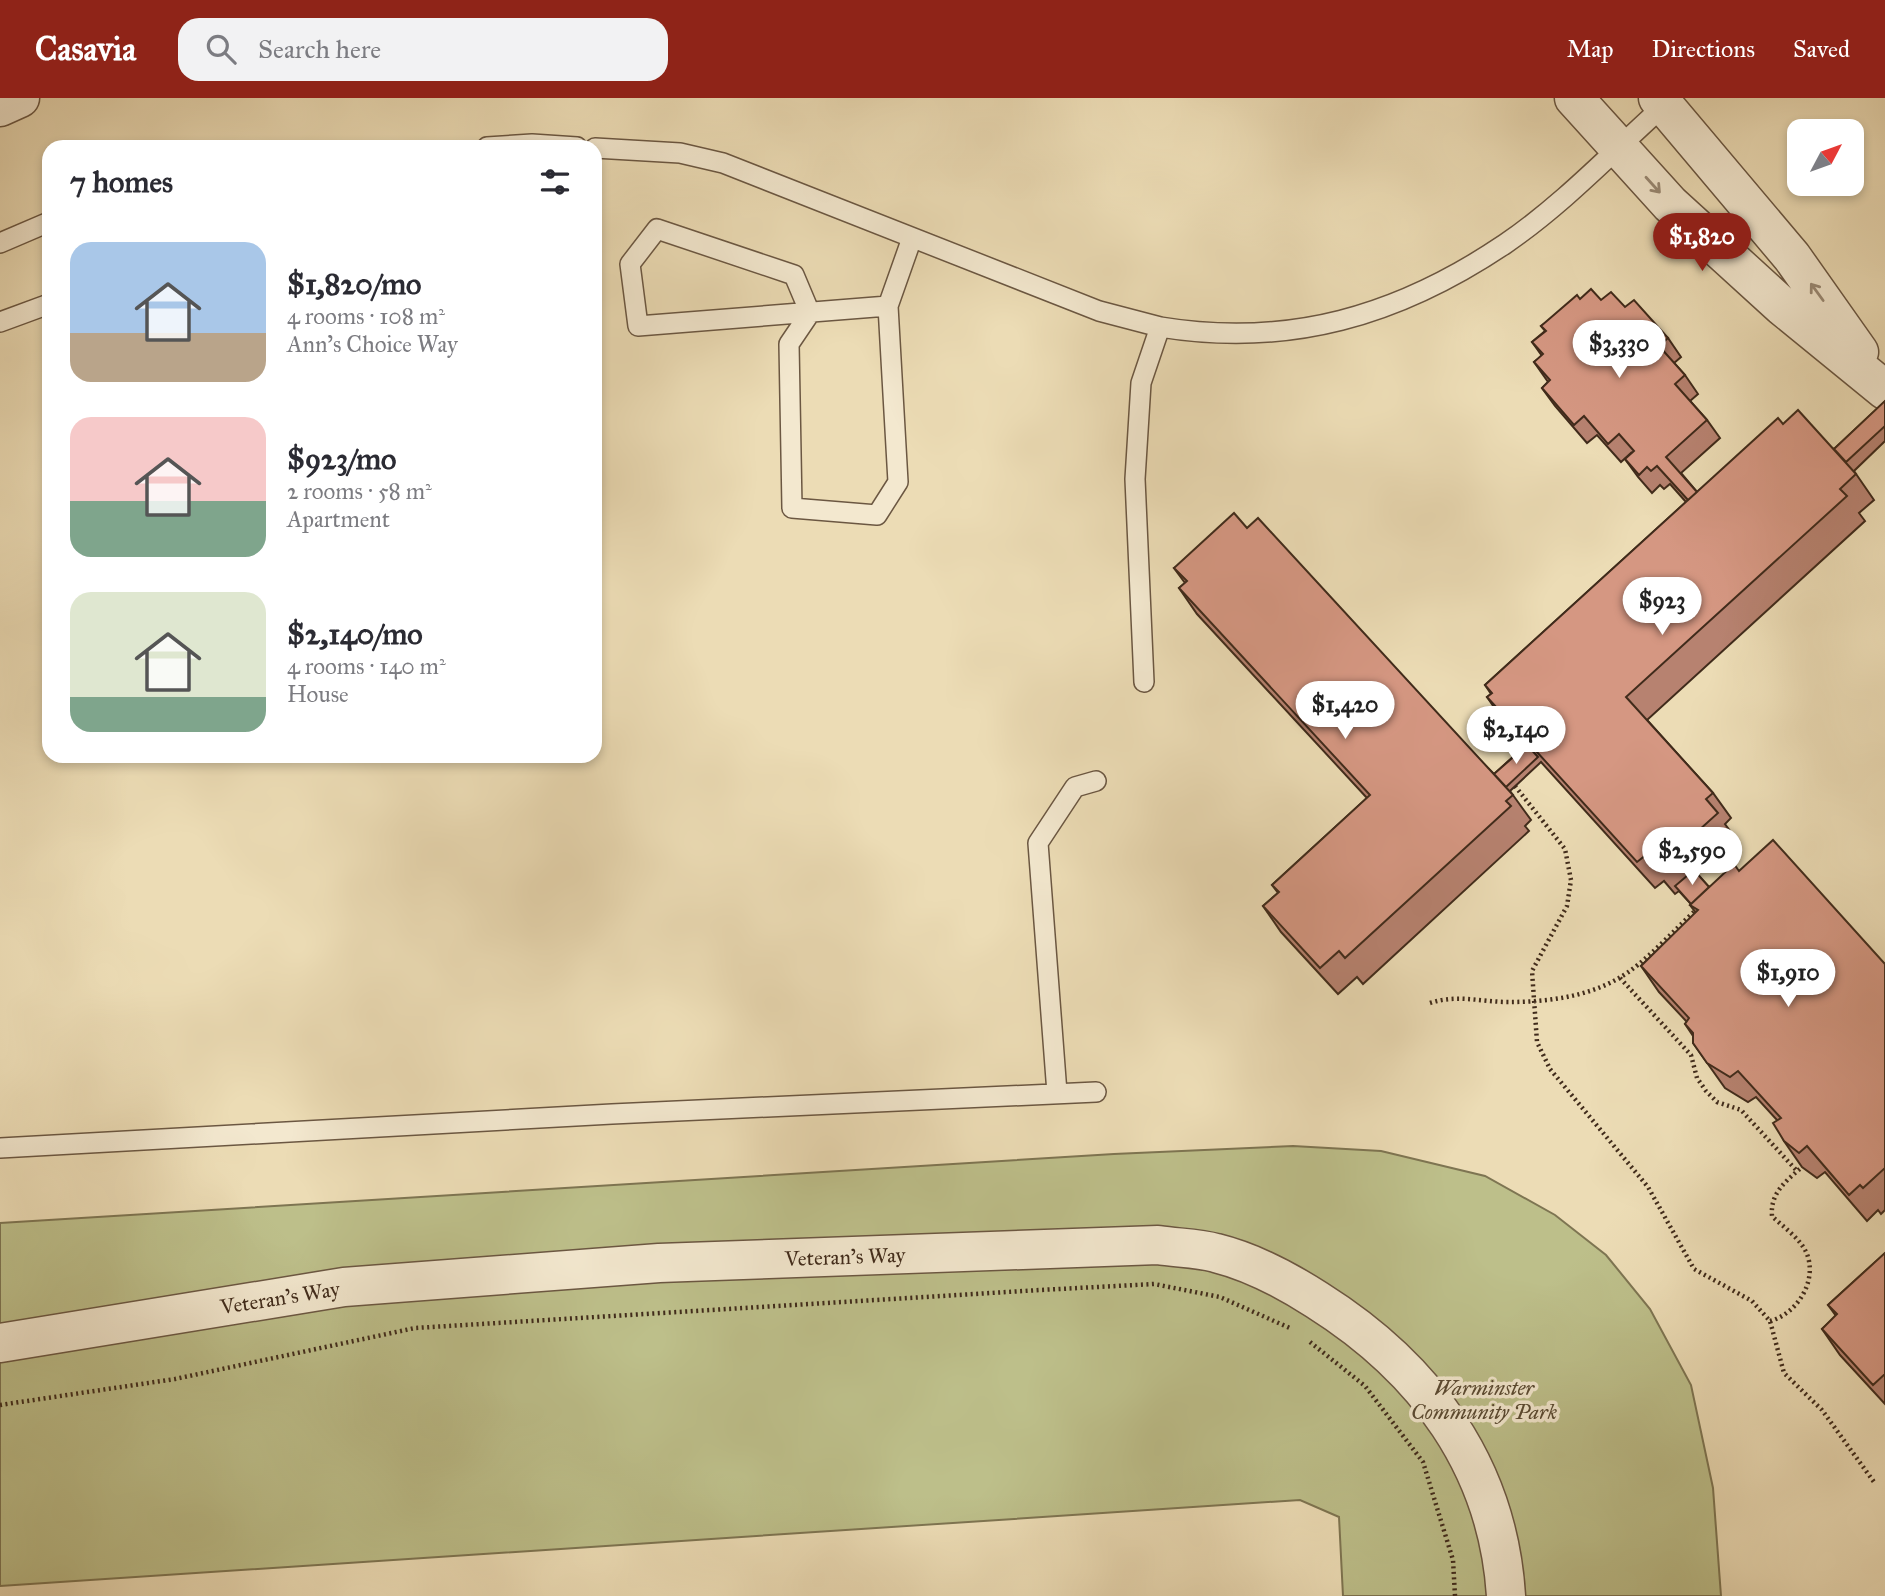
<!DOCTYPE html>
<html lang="en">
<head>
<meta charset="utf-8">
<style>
	body { margin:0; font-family:"IM FELL Great Primer",serif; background:#f2f2f3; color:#2b2b33; height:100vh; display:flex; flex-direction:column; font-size:26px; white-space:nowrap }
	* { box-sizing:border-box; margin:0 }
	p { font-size:23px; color:#7c7c81 }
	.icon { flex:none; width:38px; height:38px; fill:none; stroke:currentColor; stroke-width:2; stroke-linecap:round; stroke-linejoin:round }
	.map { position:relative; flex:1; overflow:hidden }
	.panel { position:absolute; left:42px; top:42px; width:560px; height:623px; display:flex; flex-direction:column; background:#fff; border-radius:21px; box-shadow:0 4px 10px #0003 }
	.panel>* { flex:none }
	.needle { width:46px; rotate:49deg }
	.controls { position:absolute; left:1787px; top:21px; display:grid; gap:14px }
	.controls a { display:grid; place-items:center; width:77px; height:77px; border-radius:14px; background:#fff; box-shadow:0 4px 10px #0003; font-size:35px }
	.price { position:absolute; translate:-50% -60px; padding:0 16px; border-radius:24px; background:#fff; color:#222; font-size:23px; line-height:46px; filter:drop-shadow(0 2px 4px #0008) }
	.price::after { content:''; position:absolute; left:50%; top:42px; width:21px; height:16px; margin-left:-10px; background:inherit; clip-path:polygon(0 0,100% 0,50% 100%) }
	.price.active { background:#8f2418; color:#fff }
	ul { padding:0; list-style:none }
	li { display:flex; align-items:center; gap:21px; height:175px; padding:0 28px }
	li span { display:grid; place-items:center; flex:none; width:196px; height:140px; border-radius:21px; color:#555 }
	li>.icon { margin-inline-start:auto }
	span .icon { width:84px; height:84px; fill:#fffc; stroke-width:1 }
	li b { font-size:30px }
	h2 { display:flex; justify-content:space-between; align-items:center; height:84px; padding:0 28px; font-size:30px }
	header { display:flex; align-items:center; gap:42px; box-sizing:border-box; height:98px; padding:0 35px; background:#8f2418; color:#fff }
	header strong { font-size:33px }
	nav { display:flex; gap:38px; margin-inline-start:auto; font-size:24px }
	.search { width:490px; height:63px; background:#f2f2f3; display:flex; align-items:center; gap:18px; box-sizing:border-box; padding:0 24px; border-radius:21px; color:#7c7c81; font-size:26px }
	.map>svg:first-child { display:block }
	.green { fill:#bdbf8a; stroke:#7e7552; stroke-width:2 }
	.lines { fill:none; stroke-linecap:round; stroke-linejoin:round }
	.lane-casing { stroke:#6b5742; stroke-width:22 }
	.street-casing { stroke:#6b5742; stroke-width:41 }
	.path { stroke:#402b1b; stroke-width:4.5; stroke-dasharray:2 3.5; stroke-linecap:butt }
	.lane { stroke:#f3e8cf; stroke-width:19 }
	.street { stroke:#f3e8cf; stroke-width:38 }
	.wall { fill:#b78270; stroke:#402b1b; stroke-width:2 }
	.building { fill:#d59782; stroke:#402b1b; stroke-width:2 }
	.oneway { stroke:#9a8a75 }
	.labels { text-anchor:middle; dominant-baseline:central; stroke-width:7; stroke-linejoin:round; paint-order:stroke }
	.street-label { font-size:21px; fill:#402b1b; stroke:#f3e8cf }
	.park-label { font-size:21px; font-style:italic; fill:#594931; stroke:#f3e8cf }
</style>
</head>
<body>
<header>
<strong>Casavia</strong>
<div class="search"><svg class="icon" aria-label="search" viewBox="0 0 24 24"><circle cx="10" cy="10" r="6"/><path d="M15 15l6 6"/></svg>Search here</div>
<nav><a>Map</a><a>Directions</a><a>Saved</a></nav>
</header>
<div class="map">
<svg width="1885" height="1498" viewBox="0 0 1885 1498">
	<rect width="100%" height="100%" fill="#ecdcb5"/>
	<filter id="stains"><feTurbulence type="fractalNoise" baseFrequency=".00286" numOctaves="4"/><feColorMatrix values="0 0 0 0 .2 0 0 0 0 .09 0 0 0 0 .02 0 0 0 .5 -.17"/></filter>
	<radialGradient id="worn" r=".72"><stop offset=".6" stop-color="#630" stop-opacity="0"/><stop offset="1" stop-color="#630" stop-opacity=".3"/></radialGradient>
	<path class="green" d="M1293,1048L1381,1053L1485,1078L1555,1117L1606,1157L1650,1211L1691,1287L1713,1390L1721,1498H1343L1339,1419L1300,1402L0,1488V1125L1114,1056Z"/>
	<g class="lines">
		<defs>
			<path id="lane" d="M487,49L532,46L577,49
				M595,50L680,55L723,65L1099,213L1160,229
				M0,145L49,124
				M810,215L789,246L792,410L877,417L898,384L888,208L912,140
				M810,215L794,177L657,131L630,166L638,228L888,208
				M0,224L49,206
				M1144,584L1135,381L1141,285L1160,229C1289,250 1398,218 1505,146C1565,105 1615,51 1669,3
				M1057,995L1038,745L1075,689L1096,683
				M0,1050L612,1016L1096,994"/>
			<path id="street" d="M1574,0L1670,106L1782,208L1885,292
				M1658,0L1792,159L1859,254
				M0,9L20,0
				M0,1245L344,1189L659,1165L1158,1147C1177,1150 1198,1150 1216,1155C1252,1164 1286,1182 1317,1202C1425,1270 1498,1368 1506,1498"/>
		</defs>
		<use href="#lane" class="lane-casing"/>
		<use href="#street" class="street-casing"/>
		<path class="path" d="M1515,688L1565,751L1571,782L1567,808L1532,873L1537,944L1550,971L1648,1089L1694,1171L1752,1203L1770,1223L1784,1275L1822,1312L1874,1384
			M1620,880L1691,957L1697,980L1706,993L1717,1004L1741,1012L1797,1073
			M1430,905C1457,896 1481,904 1509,904C1546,904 1587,899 1619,880C1643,867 1675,831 1696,812
			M1770,1223C1796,1216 1816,1186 1808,1159C1803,1142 1783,1129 1772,1118C1770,1095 1786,1083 1802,1069
			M1310,1244L1365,1288L1423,1364L1453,1462L1455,1498
			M0,1307L175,1281L415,1230L1040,1192L1154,1186L1220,1199L1292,1231"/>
		<use href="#lane" class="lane"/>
		<use href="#street" class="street"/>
	</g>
	<path class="wall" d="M1580,201L1601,202L1625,209L1668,240L1681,259L1674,265L1685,277L1698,296L1690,303L1707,322L1720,340L1681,375L1697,394L1783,326L1834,351L1885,303V343L1854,373L1874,402L1859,415L1865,423L1647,622L1713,695L1731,720L1725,726L1736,741L1697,776L1709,789L1739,773L1885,866V1112L1881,1116L1878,1112L1867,1123L1825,1074L1817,1080L1802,1069L1784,1043L1777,1022L1756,999L1748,1004L1725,990L1693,945V938L1685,926L1687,924L1659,894L1641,868L1696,815L1690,807L1691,806L1679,793L1675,796L1664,783L1655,790L1541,664L1510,693L1531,722L1525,728L1529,733L1363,886L1357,879L1338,896L1281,834L1263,808L1278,795L1272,787L1367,700L1197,516L1179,490L1185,485L1174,470L1247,430L1494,676L1526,647L1505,625L1487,599L1491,596L1485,587L1686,404L1670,386L1664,391L1660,387L1652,395L1638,379L1625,361L1632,354L1621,364L1597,337L1587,345L1555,308L1542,290L1548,284L1534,264L1542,258L1532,244L1545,233L1541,228Z
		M1885,1155V1306L1840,1257L1822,1231L1836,1218L1828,1207Z"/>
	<path class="building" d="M1591,191L1601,202L1611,194L1625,209L1634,202L1668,240L1659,248L1685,277L1675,286L1707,322L1666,359L1697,394L1688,402L1657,368L1651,373L1647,369L1639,377L1625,361L1634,353L1619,336L1608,346L1584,318L1574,327L1542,290L1550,282L1534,264L1543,256L1532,244L1546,233L1541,228L1577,197L1580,201Z
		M1885,303V328L1846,364L1834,351Z
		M1798,312L1856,376L1840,391L1847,398L1626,599L1713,695L1706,701L1718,715L1657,770L1646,757L1637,764L1487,599L1492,595L1485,587L1778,320L1783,326Z
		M1234,415L1247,430L1258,420L1513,697L1506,703L1511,708L1345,860L1339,853L1320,870L1263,808L1279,794L1272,787L1370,697L1179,490L1187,483L1174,470Z
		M1527,647L1538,659L1506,689L1494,676Z
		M1773,742L1885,866V1070L1863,1090L1860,1087L1849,1097L1807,1048L1799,1055L1784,1043L1773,1025L1781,1020L1738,973L1730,979L1707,965L1693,945V935L1685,926L1689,920L1641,868L1698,812L1690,807L1734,766L1739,773Z
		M1694,772L1709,789L1691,806L1675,788Z
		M1885,1155V1276L1873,1287L1822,1231L1837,1216L1828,1207Z"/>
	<defs><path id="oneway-shaft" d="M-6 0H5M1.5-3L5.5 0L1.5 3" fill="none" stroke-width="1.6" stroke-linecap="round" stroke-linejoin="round" transform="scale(1.75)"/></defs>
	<g class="oneway">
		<use href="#oneway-shaft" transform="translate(1653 87) rotate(48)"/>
		<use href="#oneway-shaft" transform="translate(1817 194) rotate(-126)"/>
	</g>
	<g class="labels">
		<g class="street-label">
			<text transform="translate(845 1159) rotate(-2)">Veteran's Way</text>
			<text transform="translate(280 1200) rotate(-9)">Veteran's Way</text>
		</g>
		<g class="park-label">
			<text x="1484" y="1290">Warminster<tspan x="1484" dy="24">Community Park</tspan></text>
		</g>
	</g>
	<rect width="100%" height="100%" filter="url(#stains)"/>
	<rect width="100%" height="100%" fill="url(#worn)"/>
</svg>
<div class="controls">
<a><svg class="needle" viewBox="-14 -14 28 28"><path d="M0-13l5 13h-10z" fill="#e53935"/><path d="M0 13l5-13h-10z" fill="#7c7c81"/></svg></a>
</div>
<b class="price active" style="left:1702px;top:175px">$1,820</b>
<b class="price" style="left:1619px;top:282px">$3,330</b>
<b class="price" style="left:1662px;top:539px">$923</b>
<b class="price" style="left:1345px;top:643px">$1,420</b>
<b class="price" style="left:1516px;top:668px">$2,140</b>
<b class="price" style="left:1692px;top:789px">$2,590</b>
<b class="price" style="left:1788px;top:911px">$1,910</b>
<section class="panel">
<h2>7 homes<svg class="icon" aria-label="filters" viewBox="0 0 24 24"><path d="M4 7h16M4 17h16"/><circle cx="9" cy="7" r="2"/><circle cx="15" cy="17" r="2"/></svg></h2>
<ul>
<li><span style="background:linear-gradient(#a9c7e8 65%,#b9a48a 0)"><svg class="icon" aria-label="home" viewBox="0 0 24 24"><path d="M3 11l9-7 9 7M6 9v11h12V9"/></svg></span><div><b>$1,820/mo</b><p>4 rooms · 108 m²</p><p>Ann's Choice Way</p></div></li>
<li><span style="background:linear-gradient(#f6c9c9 60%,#7fa58c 0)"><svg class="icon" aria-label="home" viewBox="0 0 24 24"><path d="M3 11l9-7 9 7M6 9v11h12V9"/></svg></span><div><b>$923/mo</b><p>2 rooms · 58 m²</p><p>Apartment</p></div></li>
<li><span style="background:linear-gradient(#dfe7d0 75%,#7fa58c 0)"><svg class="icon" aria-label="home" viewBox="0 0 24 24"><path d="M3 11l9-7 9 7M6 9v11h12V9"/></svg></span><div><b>$2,140/mo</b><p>4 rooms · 140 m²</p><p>House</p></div></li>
</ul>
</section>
</div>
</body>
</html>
